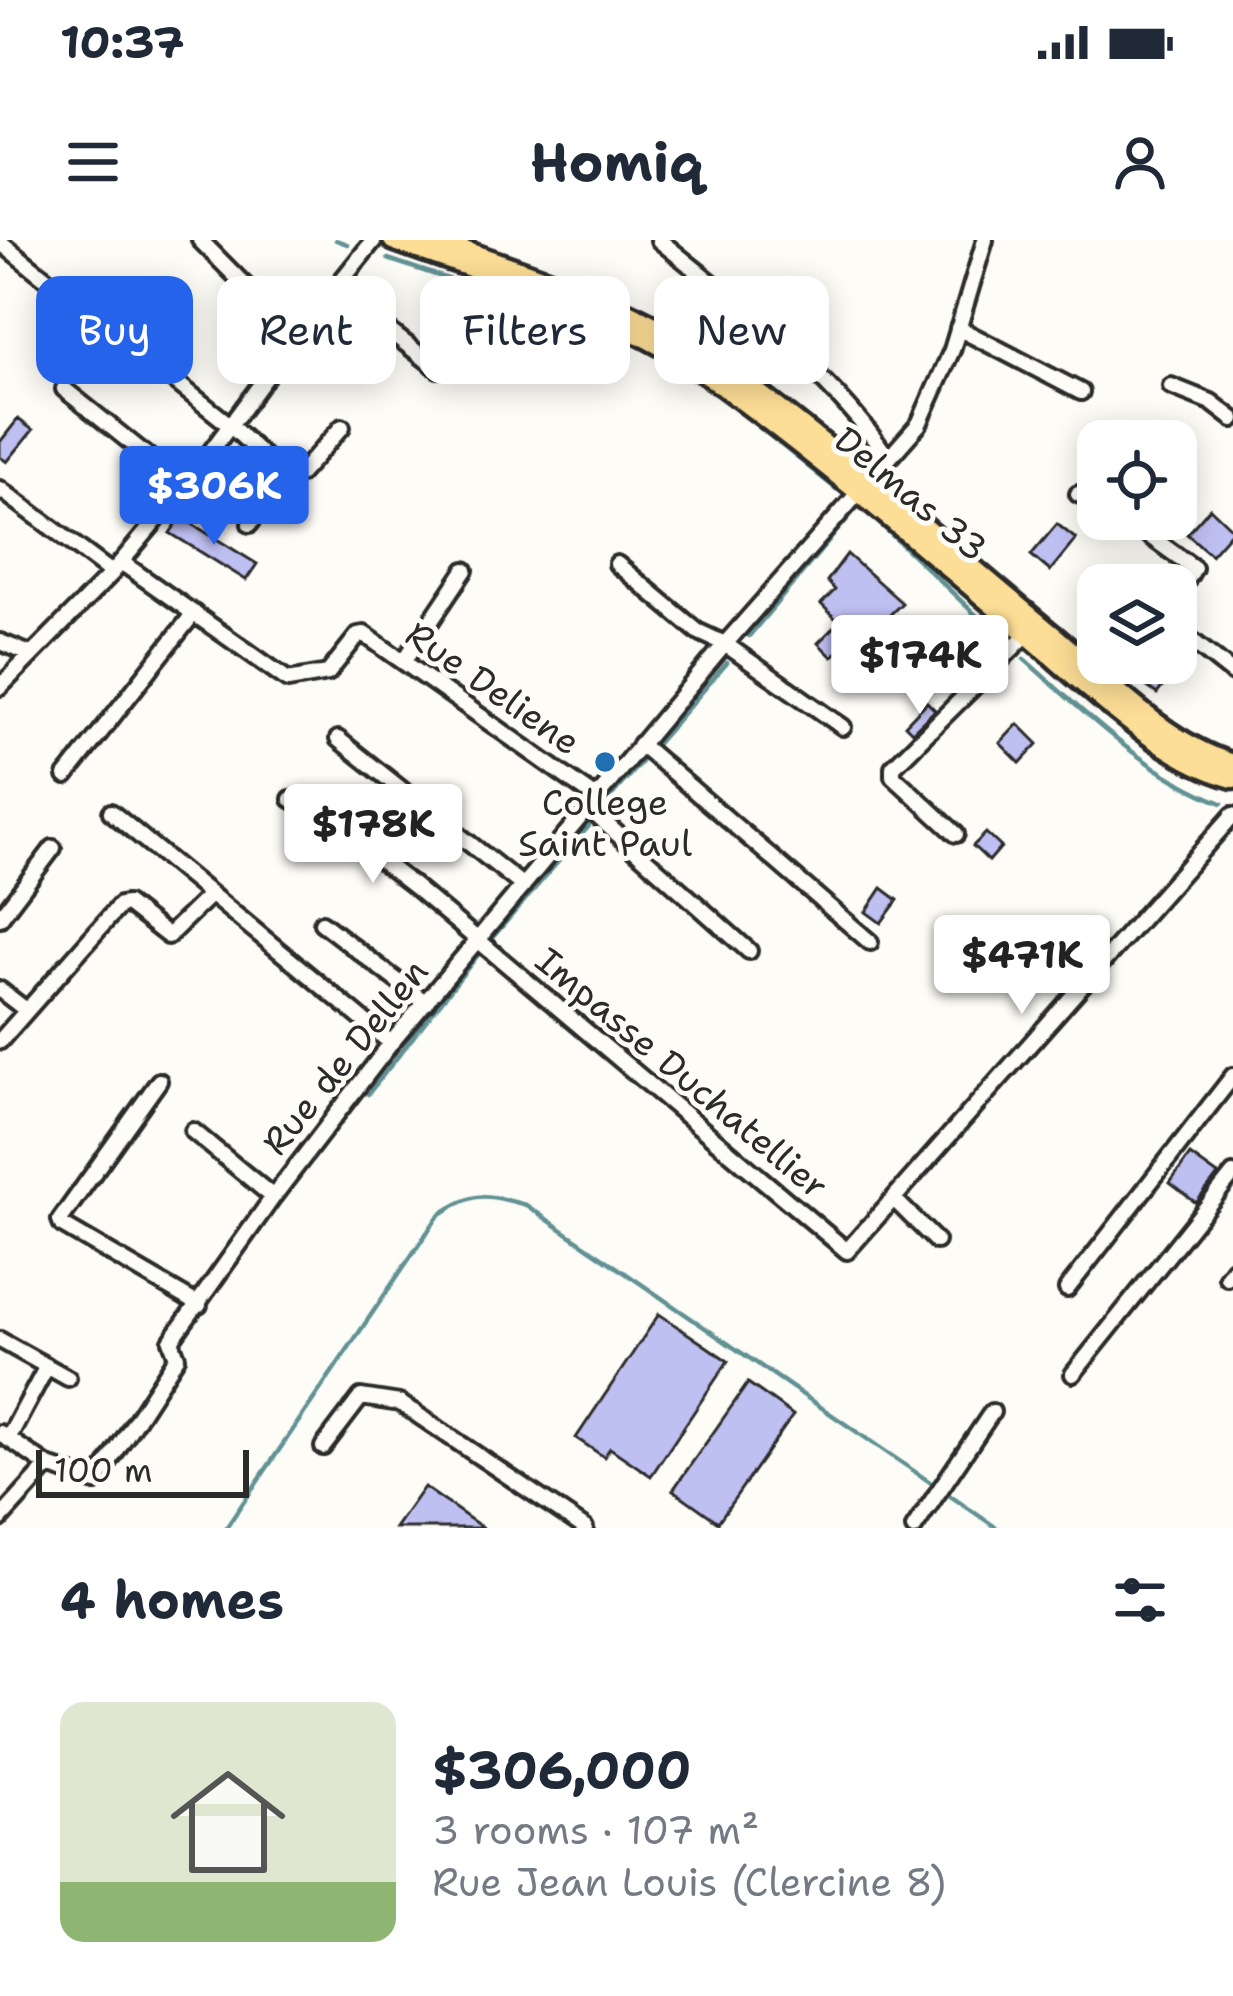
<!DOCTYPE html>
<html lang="en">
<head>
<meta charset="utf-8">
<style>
	body { margin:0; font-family:"Shantell Sans",sans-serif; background:#f2f2f3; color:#1f2937; height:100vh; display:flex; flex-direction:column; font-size:45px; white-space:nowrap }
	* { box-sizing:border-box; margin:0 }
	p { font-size:39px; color:#747a83 }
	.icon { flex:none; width:66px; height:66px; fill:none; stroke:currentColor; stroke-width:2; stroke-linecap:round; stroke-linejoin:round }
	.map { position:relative; height:1288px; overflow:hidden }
	.drawer { display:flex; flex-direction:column; background:#fff; flex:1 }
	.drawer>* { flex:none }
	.hud { position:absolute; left:36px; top:36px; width:1161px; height:108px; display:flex; gap:24px }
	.fabs { position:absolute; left:1077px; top:180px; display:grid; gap:24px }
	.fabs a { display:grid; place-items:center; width:120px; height:120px; border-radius:24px; background:#fff; box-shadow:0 6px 30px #0003; font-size:60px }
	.scale { position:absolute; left:36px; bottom:30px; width:213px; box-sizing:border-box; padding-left:12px; border:6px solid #2b2b2b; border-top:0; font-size:33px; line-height:42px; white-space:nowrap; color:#2b2b2b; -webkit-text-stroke:9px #fdfcf7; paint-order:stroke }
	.price { position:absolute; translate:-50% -102px; padding:0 27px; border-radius:12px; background:#fff; color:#222; font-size:39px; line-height:78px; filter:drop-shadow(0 3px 6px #0008) }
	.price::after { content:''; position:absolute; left:50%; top:72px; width:36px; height:27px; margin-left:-18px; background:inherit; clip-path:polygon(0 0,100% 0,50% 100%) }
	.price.active { background:#2563eb; color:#fff }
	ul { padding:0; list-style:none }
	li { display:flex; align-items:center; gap:36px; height:300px; padding:0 60px }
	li+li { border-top:3px solid #e0e1e3 }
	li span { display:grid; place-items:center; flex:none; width:336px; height:240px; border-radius:24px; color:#555 }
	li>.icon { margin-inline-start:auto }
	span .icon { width:144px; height:144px; fill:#fffc; stroke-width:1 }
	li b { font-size:51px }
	h2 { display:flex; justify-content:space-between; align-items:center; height:144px; padding:0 60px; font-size:51px }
	.chip { padding:0 42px; border-radius:24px; background:#fff; box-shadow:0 6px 30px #0003; font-size:42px; line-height:108px }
	.chip.active { background:#2563eb; color:#fff }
	.status { display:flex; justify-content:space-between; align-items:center; height:84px; padding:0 60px; background:#fff; direction:ltr }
	.status svg { height:33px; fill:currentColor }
	header { display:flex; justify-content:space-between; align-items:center; height:156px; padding:0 60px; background:#fff; font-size:54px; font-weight:700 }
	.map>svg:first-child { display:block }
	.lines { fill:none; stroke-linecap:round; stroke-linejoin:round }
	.stream { stroke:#609193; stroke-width:4.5 }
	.building { fill:#bfc0f2; stroke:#2b2b2b; stroke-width:3 }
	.minor-casing { stroke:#2b2b2b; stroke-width:22 }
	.major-casing { stroke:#2b2b2b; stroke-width:27 }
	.minor { stroke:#fdfcf7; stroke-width:14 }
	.major { stroke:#fdde96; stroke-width:18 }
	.poi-dot { fill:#1f6fb2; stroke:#fdfcf7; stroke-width:4.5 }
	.labels { text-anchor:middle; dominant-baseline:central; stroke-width:10; stroke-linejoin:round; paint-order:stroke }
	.street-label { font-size:36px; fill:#2b2b2b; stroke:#fdfcf7 }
	.poi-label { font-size:36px; fill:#2b2b2b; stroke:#fdfcf7 }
</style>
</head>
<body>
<div class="status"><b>10:37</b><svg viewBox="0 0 49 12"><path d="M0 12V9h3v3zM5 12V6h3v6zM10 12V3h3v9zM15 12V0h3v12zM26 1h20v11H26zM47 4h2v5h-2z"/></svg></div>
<header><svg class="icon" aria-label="menu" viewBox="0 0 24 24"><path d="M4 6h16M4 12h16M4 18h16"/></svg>Homiq<svg class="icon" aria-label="person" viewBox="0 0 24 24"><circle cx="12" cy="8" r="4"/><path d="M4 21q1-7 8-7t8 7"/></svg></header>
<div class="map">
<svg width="1233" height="1288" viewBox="0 0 1233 1288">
	<rect width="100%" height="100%" fill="#fdfcf7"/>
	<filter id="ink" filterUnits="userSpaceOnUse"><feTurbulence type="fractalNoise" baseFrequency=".00833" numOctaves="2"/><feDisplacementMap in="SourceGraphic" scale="24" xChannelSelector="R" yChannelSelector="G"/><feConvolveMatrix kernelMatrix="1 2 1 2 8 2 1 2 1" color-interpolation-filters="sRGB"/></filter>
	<g filter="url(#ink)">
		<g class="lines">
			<path class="stream" d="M336,0L347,4
				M388,19L633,101
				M654,112L722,157L836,249
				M873,277L1001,399
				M749,396L858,266
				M1024,419C1084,472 1146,534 1222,563
				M607,561L727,423
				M492,698L589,586
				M368,854L481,711
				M226,1288L439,975C476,950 484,954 526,965L997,1288"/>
		</g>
		<path class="building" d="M18,179L33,190L7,222L0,217V202Z
			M1210,268L1233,290L1211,315L1187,294Z
			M181,277L257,324L246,340L170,293Z
			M1057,284L1076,299L1050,331L1031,315Z
			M847,314L902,363L870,394L863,386L832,417L818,403L839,382L821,364L835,350L827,341Z
			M1153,423H1181L1157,454L1139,441Z
			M927,462L935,470L912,492L905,485Z
			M1018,484L1038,504L1020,523L1000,503Z
			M986,593L1001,607L989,621L973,606Z
			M882,648L898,660L881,683L866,672Z
			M1190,915L1218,935L1196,963L1170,943Z
			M659,1074L728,1121L651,1236L610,1208L604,1217L576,1198Z
			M748,1143L793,1175L718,1282L673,1250Z
			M424,1247L483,1288H395Z"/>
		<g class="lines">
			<defs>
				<path id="minor" d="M200,0L296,97
					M659,0C738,65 830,132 887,217
					M0,2L231,186L284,236L300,234L342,187
					M335,48L438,129
					M958,88L1081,152
					M1171,146L1211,162L1233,179
					M64,149L185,246
					M752,149L783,106
					M0,249L112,333
					M1078,254L1098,263
					M1126,279L1194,328L1176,359
					M250,284L284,236
					M121,322L288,440L328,433L358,395L364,394L595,557
					M617,324L697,391L725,404L843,487
					M1176,388L1233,433
					M0,402L30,414
					M405,420L465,330
					M0,447L112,333L185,246L296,97L374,0
					M338,499L523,646
					M640,504L870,702
					M66,536L194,373
					M291,559L339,588L415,647L847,1011L1233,575
					M587,567L749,711
					M111,572L391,803
					M956,594L893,536V527L1027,394
					M0,678L53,608
					M322,683L426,763
					M0,750L26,770
					M0,801L120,665L127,664L168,696L210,655
					M159,841L60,980L62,985L199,1065
					M193,891L273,957
					M894,959L936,1001
					M1227,1037L1233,1029
					M1067,1049L1233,836
					M0,1100L68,1138
					M1073,1134L1233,934
					M0,1193L48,1226L96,1242L177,1117L171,1101L273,957L391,803L725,404L919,184L952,110L985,0
					M8,1199L47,1126
					M323,1207L361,1157L400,1163L585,1288
					M0,1279L48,1226
					M914,1288L992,1172"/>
				<path id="major" d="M393,0C502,40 622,71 716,141C822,218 920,303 1019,387C1080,438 1156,517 1233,538
					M433,0C531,35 638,66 724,128C839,211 946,307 1056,398C1108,442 1166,504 1233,524"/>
			</defs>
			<use href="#minor" class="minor-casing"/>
			<use href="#major" class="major-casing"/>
			<use href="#minor" class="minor"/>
			<use href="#major" class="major"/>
		</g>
	</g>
	<circle class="poi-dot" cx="605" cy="522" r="12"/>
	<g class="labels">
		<g class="street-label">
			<text transform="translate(911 254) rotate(40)">Delmas 33</text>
			<text transform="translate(493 448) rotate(35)">Rue Deliene</text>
			<text transform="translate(345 817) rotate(-51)">Rue de Dellen</text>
			<text transform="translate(682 833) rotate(40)">Impasse Duchatellier</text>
		</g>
		<g class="poi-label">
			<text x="605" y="562">College<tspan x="605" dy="41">Saint Paul</tspan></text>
		</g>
	</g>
</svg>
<div class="fabs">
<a><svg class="icon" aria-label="locate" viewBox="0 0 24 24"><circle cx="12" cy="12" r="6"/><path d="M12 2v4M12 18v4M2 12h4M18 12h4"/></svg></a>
<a><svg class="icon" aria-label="layers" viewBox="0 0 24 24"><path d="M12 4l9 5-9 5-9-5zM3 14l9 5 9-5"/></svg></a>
</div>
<div class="scale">100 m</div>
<b class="price active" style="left:214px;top:308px">$306K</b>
<b class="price" style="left:920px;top:477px">$174K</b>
<b class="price" style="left:373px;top:646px">$178K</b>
<b class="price" style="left:1022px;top:777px">$471K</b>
<div class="hud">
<a class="chip active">Buy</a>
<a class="chip">Rent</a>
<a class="chip">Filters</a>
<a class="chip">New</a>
</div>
</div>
<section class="drawer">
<h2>4 homes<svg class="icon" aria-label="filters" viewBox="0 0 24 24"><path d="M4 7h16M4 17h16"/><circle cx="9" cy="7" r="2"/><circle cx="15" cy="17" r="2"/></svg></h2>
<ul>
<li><span style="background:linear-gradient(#dfe7d0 75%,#8fb573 0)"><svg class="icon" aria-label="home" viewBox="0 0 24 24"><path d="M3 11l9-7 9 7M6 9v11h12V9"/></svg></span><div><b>$306,000</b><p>3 rooms · 107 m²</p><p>Rue Jean Louis (Clercine 8)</p></div></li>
</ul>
</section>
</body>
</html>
